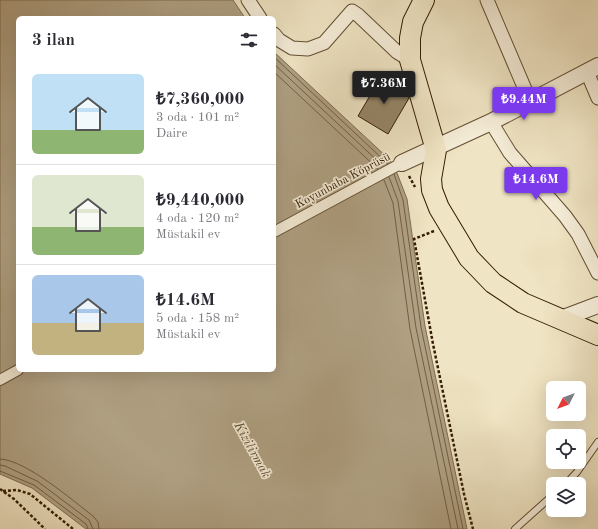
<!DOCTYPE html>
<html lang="tr">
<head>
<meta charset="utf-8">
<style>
	body { margin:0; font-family:"Old Standard TT",serif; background:#f2f2f3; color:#2b2b33; height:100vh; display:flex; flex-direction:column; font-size:15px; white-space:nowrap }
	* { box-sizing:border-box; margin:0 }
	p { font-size:13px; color:#7c7c81 }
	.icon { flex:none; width:22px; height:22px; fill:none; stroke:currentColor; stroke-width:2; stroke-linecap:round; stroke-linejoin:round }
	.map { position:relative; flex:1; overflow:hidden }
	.sheet { position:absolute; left:16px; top:16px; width:260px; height:356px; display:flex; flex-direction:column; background:#fff; border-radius:6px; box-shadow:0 4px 16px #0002 }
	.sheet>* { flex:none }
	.needle { width:26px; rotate:228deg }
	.tools { position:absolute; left:546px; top:381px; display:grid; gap:8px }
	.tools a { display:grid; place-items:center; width:40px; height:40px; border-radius:6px; background:#fff; box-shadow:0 4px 16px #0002; font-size:20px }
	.price { position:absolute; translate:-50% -34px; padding:0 9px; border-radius:4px; background:#7c3aed; color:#fff; font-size:13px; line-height:26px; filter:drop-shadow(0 1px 2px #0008) }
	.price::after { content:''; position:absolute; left:50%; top:24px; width:12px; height:9px; margin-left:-6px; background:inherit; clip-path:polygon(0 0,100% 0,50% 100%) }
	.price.selected { background:#222; color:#fff }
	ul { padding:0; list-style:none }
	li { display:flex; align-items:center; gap:12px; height:100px; padding:0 16px }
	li+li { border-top:1px solid #e1e1e2 }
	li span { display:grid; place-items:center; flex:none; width:112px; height:80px; border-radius:6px; color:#555 }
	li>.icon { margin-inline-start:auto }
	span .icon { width:48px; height:48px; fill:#fffc; stroke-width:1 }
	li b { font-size:17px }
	h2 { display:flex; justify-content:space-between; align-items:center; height:48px; padding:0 16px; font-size:17px }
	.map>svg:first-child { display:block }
	.water { fill:#afa082; stroke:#7e6c4f }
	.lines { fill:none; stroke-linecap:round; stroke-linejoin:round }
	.shore { stroke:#725e42; stroke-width:1 }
	.building { fill:#958467; stroke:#341d03 }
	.service-casing { stroke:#634f33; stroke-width:8 }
	.pedestrian-casing { stroke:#634f33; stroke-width:12 }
	.minor-casing { stroke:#634f33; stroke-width:15 }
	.tertiary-casing { stroke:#634f33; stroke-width:18 }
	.primary-casing { stroke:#341d03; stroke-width:22 }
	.path { stroke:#341d03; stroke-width:2.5; stroke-dasharray:3 2; stroke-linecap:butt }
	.service { stroke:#f5edd8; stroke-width:6 }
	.pedestrian { stroke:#f5edd8; stroke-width:10 }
	.minor { stroke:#f5edd8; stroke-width:13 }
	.tertiary { stroke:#f5edd8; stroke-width:16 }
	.primary { stroke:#efe4c3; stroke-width:20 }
	.labels { text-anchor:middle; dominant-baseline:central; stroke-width:3.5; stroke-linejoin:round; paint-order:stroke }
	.street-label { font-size:12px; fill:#341d03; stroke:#f5edd8 }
	.water-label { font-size:13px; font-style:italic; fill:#5f4b2f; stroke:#f5edd8 }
</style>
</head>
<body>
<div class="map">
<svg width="598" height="529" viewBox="0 0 598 529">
	<rect width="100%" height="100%" fill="#efe4c3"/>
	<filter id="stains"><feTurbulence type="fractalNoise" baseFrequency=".005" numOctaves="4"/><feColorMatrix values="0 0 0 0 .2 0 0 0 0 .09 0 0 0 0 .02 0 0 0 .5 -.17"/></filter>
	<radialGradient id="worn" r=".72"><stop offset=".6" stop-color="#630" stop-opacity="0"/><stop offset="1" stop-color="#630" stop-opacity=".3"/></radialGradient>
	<path class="water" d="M0,0H233L245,18H18V370H274V52L390,160L397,173L407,199L425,326L467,529H86L32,488L0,474Z"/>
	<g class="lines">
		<path class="shore" d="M274,57L388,164
			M274,64L383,166
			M274,72L378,169
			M394,174L403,200L421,327L463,529
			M389,177L398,201L416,328L458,529
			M384,180L393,203L410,329L451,529
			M0,459C26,460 72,500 93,516L98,522L99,529
			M0,465L5,466L37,481L89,520L93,529
			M0,471L34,485L86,524L88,529"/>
	</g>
	<path class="building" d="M381,77L407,92L409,98L388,134L358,116Z"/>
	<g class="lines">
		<defs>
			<path id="service" d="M566,484L577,472L598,442
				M515,529L553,495"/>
			<path id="pedestrian" d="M274,232L402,163
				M0,380L18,370"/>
			<path id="minor" d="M248,0L260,18
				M487,0L530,101
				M274,34L279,40L292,48L308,49L324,43L352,11L358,15L397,52L410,60
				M587,72L598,98
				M491,122L510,153L565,216L578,234L598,273"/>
			<path id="tertiary" d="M402,163L491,122L598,66
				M561,319L598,305"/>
			<path id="primary" d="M424,0L413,22L410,38V60L436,150L431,179L432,190L439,208L469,258L493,283L523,303L598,335"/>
		</defs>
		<use href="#service" class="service-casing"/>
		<use href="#pedestrian" class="pedestrian-casing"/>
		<use href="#minor" class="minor-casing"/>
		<use href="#tertiary" class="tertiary-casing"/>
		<use href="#primary" class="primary-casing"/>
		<path class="path" d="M409,176L415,187
			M434,231L414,239L433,344L464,494L473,529
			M0,489L14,499L45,529
			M3,491L17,490L30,494L73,529"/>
		<use href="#service" class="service"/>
		<use href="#pedestrian" class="pedestrian"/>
		<use href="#minor" class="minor"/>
		<use href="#tertiary" class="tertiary"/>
		<use href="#primary" class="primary"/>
	</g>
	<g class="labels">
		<g class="street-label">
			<text transform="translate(343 181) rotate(-28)">Koyunbaba Köprüsü</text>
		</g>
		<g class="water-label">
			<text transform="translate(252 450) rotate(61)">Kizilirmak</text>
		</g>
	</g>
	<rect width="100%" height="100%" filter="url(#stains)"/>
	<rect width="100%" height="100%" fill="url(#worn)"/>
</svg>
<div class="tools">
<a><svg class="needle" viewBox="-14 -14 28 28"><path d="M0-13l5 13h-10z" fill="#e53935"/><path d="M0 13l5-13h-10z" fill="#7c7c81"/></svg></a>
<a><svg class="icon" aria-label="locate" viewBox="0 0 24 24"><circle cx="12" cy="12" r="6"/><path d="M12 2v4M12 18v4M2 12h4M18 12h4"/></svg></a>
<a><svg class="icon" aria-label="layers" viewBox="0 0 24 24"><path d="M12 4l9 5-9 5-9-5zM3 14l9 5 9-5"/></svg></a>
</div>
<b class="price selected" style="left:384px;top:105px">₺7.36M</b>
<b class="price" style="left:524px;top:121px">₺9.44M</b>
<b class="price" style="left:536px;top:201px">₺14.6M</b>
<section class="sheet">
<h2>3 ilan<svg class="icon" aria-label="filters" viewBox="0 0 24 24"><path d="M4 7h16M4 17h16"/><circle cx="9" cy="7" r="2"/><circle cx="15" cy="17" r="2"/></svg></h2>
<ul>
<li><span style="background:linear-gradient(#bfe0f5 70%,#8fb573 0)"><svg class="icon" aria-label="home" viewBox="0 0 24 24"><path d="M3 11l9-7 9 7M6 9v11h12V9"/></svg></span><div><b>₺7,360,000</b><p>3 oda · 101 m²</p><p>Daire</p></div></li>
<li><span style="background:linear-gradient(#dfe7d0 65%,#8fb573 0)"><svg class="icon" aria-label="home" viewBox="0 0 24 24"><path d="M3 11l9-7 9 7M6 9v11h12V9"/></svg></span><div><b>₺9,440,000</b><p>4 oda · 120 m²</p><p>Müstakil ev</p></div></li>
<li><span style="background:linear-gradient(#a9c7e8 60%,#c2b280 0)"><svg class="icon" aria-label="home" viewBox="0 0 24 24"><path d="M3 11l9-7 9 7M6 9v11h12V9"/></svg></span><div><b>₺14.6M</b><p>5 oda · 158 m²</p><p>Müstakil ev</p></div></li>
</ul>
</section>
</div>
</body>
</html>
